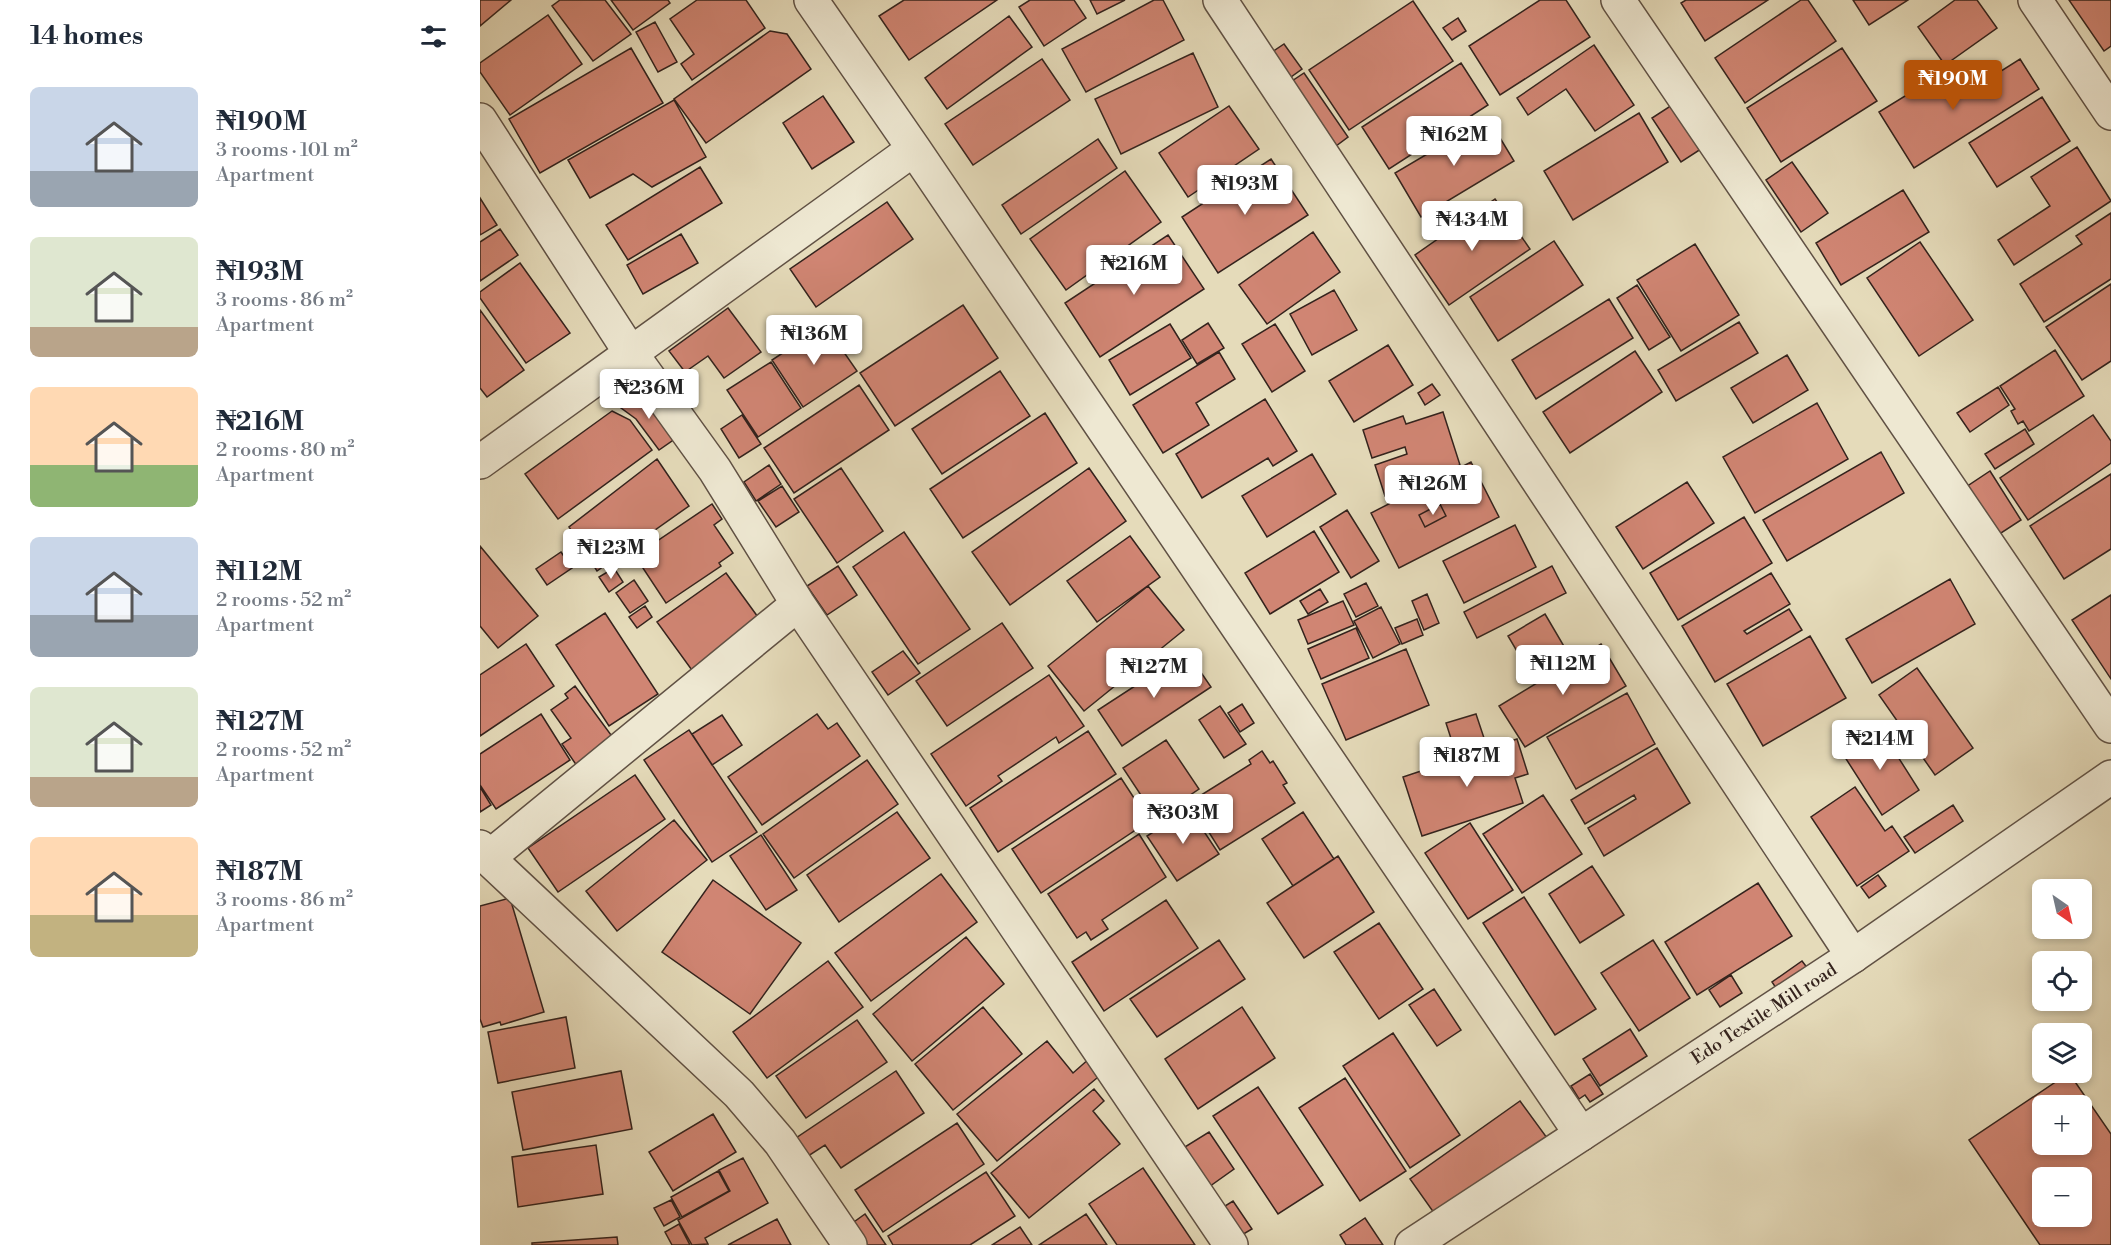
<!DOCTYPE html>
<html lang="en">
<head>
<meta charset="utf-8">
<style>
	body { margin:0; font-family:"Libre Bodoni",serif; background:#f2f2f3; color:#1f2937; height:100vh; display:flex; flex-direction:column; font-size:22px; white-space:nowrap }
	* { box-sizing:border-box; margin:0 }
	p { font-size:20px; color:#747a83 }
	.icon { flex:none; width:33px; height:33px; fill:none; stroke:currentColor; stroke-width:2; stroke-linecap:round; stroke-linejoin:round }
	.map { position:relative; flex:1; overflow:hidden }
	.panel { display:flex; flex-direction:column; background:#fff; width:480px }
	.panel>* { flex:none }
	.needle { width:39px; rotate:146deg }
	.fabs { position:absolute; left:1552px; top:879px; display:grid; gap:12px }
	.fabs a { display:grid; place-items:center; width:60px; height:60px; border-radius:9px; background:#fff; box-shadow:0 3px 9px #0003; font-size:30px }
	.price { position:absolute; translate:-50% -51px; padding:0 14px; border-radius:6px; background:#fff; color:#222; font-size:20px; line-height:39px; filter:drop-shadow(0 2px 3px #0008) }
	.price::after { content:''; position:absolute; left:50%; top:36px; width:18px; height:14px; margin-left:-9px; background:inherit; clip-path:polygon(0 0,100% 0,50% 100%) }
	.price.current { background:#b45309; color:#fff }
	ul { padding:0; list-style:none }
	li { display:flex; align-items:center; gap:18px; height:150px; padding:0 30px }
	li span { display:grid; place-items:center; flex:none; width:168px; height:120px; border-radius:9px; color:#555 }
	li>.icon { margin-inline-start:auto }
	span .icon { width:72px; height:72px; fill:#fffc; stroke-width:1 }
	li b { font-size:26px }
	h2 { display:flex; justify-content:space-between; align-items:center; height:72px; padding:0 30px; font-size:26px }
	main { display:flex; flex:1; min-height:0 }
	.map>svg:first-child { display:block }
	.building { fill:#d08573; stroke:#34231d; stroke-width:1.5; fill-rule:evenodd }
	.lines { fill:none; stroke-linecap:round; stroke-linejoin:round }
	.minor-casing { stroke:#605144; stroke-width:36 }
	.tertiary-casing { stroke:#605144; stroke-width:36 }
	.minor { stroke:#eee8d2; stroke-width:33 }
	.tertiary { stroke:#eee8d2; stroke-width:33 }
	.labels { text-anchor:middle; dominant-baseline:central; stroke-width:4.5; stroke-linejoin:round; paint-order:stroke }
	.street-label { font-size:18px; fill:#34231d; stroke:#eee8d2 }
</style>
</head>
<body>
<main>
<section class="panel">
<h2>14 homes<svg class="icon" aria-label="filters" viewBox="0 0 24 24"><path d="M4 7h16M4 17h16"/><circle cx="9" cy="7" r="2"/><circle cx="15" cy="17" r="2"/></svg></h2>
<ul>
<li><span style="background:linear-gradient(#c9d6e8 70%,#9aa5b1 0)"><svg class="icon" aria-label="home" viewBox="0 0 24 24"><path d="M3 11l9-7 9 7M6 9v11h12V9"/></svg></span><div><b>₦190M</b><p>3 rooms · 101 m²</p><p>Apartment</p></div></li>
<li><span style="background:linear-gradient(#dfe7d0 75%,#b9a48a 0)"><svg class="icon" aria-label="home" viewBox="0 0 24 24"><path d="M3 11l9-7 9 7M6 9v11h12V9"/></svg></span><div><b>₦193M</b><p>3 rooms · 86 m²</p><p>Apartment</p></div></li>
<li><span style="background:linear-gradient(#ffd9b3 65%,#8fb573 0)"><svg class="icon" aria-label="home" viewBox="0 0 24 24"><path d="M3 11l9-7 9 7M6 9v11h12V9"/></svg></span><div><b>₦216M</b><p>2 rooms · 80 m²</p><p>Apartment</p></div></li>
<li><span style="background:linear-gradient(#c9d6e8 65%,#9aa5b1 0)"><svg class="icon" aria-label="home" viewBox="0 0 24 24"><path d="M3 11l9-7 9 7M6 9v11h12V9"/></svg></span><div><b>₦112M</b><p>2 rooms · 52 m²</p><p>Apartment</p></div></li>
<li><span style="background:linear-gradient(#dfe7d0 75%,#b9a48a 0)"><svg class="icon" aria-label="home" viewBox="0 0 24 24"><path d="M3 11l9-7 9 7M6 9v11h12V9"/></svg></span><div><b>₦127M</b><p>2 rooms · 52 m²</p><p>Apartment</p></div></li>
<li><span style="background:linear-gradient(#ffd9b3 65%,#c2b280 0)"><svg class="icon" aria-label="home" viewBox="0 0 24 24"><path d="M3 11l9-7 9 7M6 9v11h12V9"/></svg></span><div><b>₦187M</b><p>3 rooms · 86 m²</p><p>Apartment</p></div></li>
</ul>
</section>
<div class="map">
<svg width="1631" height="1245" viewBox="0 0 1631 1245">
	<rect width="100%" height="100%" fill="#e5dbba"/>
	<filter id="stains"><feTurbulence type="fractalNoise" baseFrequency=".00333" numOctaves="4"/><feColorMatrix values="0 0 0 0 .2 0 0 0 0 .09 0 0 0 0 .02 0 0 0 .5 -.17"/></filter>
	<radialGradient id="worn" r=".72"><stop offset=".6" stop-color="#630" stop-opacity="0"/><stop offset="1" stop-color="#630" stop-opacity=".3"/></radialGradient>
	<path class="building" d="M0,0H31L0,26Z
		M80,0H125L151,34L113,61L72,6Z
		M131,0H188L190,3L153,30Z
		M217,0H266L285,28L212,80L201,64L214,54L190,19Z
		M424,0H517L429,60L399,16Z
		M550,0H594L606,18L564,46L539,7Z
		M610,0H645L617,14Z
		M674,0H683L704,40L606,92L582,49Z
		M1060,0H1086L1110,37L1020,95L989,46Z
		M1206,0H1288L1225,41L1201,3Z
		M1321,0H1328L1356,41L1265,103L1235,58Z
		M1373,0H1428L1389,25Z
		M1475,0H1497L1517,28L1465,65L1438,27Z
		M1589,0H1631V46L1624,51Z
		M933,1L973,61L869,130L829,70Z
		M68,15L102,64L30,115L0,72V63Z
		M529,16L552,47L467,109L445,78Z
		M978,18L986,31L972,40L963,28Z
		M175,22L197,62L178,72L156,32Z
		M290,31L307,34L331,69L226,143L194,99Z
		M804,44L822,69L804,82L786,56Z
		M1114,45L1154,105L1115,131L1086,89L1048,115L1037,98Z
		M151,48L183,103L60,173L29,119Z
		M1362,48L1397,101L1301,162L1267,108Z
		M713,53L738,107L641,154L615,99Z
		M562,59L590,100L493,165L465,124Z
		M1540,59L1559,89L1434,168L1399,112L1464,72L1480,97Z
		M981,63L1008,105L909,169L882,127Z
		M824,73L868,137L848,152L803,87Z
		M343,96L374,142L332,169L303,123Z
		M1562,97L1590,141L1517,187L1489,143Z
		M194,100L226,157L172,187L153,174L110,198L88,160Z
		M1192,105L1221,149L1201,162L1172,118Z
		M749,106L779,149L708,197L679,153Z
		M1159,113L1188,162L1093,220L1064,171Z
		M1008,118L1034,161L941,217L915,173Z
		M618,139L637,168L541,234L522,205Z
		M1597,147L1631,201L1534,265L1518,240L1570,206L1551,177Z
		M791,159L828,215L738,273L702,217Z
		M1312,162L1348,213L1321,232L1286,180Z
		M220,167L242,203L148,260L126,225Z
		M645,171L681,222L586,290L550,239Z
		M1423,190L1449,232L1361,285L1336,243Z
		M0,198L17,225L0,235Z
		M1015,199L1050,249L969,305L935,255Z
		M407,202L433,239L336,307L310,269Z
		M1631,213V279L1564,322L1540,284L1602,244L1596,236Z
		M20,229L38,255L0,281V242Z
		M833,232L860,272L787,324L759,285Z
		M201,234L218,263L163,294L147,265Z
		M688,235L724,289L620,357L585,303Z
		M1074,241L1103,285L1018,341L990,297Z
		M1440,242L1493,320L1439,356L1387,278Z
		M1215,244L1259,315L1201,351L1157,280Z
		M40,263L90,333L46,363L0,298V292Z
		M1631,284V361L1602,380L1566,327Z
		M1157,285L1190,337L1169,350L1137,298Z
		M854,290L877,330L832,355L810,314Z
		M1129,299L1153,338L1056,399L1032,360Z
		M483,305L518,358L415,426L380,373Z
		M248,308L281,352L244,378L228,356L205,372L189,351Z
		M0,310L44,370L7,397L0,388Z
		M1259,322L1278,353L1196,401L1178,370Z
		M728,323L744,348L717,364L702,340Z
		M690,324L711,358L650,395L629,360Z
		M795,324L825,371L792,392L762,344Z
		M345,325L377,371L323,407L292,360Z
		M908,345L933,385L874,422L849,381Z
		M1575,350L1604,396L1549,431L1543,421L1538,424L1531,411L1535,409L1520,386Z
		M1155,351L1182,392L1090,453L1063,412Z
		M739,352L755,379L716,403L729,425L683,453L653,405Z
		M1307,355L1328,390L1273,423L1251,388Z
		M291,362L321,408L278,437L247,390Z
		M520,371L550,416L462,474L432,429Z
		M952,384L960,395L945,405L938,393Z
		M379,385L409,430L314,493L284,448Z
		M1518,387L1529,405L1490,432L1477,413Z
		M158,391L199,436L179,450L156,419L137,405Z
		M785,399L817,451L793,466L788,458L722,498L696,454Z
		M1337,403L1368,459L1275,513L1243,457Z
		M132,411L150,420L172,450L78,519L45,474Z
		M963,412L980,465L943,477L945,483L905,496L895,465L927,454L925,447L892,458L883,430L923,416L926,424Z
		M565,413L597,463L483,538L450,489Z
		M262,415L281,444L259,458L241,429Z
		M1613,415L1631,441V463L1548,520L1520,478Z
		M1545,429L1554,444L1515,469L1505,454Z
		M1401,452L1424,493L1307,561L1283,520Z
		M832,454L856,494L787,537L762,496Z
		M177,459L209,506L117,571L89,527Z
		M991,462L1019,517L919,568L891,513ZM960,504L966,516L945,527L939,515Z
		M289,465L301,484L276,501L264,482Z
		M361,468L403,531L357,563L314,499Z
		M609,468L646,521L530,605L492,552Z
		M1510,471L1541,520L1518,535L1486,487Z
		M1631,474V549L1584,579L1550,526Z
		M1207,482L1234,523L1163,569L1136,527Z
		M302,486L319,512L296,527L278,501Z
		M232,504L242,519L234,525L253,553L239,563L241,566L186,603L155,556Z
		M960,504L966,516L945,527L939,515Z
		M867,510L899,561L871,578L840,527Z
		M1264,517L1292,563L1198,620L1170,573Z
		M1035,525L1056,567L984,603L963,561Z
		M834,531L859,572L790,614L765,573Z
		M424,532L490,629L438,664L373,567Z
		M650,536L680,577L617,622L587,581Z
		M0,546L58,616L18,648L0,626Z
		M81,552L92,568L67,585L56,569Z
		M358,566L377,595L347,615L327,586Z
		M1072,566L1086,593L997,638L984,612Z
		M134,568L143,582L129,592L119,577Z
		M246,573L283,624L214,673L177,622Z
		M1291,573L1310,604L1264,631L1267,634L1309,609L1322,630L1235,682L1202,626Z
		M1470,579L1495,624L1392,683L1366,639Z
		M154,580L168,601L150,613L136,593Z
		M886,583L898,606L876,617L864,594Z
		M668,586L704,630L604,711L568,666Z
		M840,589L848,602L828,614L820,601Z
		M947,594L959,623L944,630L932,601Z
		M1631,595V679L1592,620Z
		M863,601L874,625L828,644L818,620Z
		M165,606L172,617L157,628L149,617Z
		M901,607L920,644L893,658L874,621Z
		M125,613L178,694L129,726L76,645Z
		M1065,614L1085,648L1048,670L1028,636Z
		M937,619L943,635L922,644L915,628Z
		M522,623L553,668L467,726L436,681Z
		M876,628L889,658L841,679L828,649Z
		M1330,636L1366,698L1283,746L1247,684Z
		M46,644L74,686L0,736V675Z
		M1121,644L1146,686L1045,747L1019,706Z
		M926,649L949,705L866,740L842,684Z
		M423,651L440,673L408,695L392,672Z
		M707,652L731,687L642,746L618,710Z
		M1437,668L1493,748L1455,775L1399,695Z
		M569,675L604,726L579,743L576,737L518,776L522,781L486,806L451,754Z
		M95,686L134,739L97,766L82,744L91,738L71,710L88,698L85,694Z
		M1147,693L1175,744L1096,789L1067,737Z
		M762,704L774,723L760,732L748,713Z
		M740,706L766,744L744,758L719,720Z
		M61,714L90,760L16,809L0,785V754Z
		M337,714L348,729L357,723L380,756L282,825L248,777Z
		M996,714L1006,744L976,754L966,723Z
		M242,715L262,745L232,765L212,734Z
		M1399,727L1439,790L1402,815L1361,751Z
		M209,730L277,832L232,862L164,760Z
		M608,731L636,774L518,852L490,808Z
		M1037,739L1048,774L1035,778L1043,803L942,836L923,777Z
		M686,740L719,789L676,818L643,768Z
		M1177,748L1210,803L1124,856L1108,828L1156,799L1154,795L1105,824L1091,800Z
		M782,751L790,763L793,761L807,783L803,785L815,803L740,850L710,802L771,764L769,760Z
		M387,760L418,804L314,878L283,834Z
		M155,775L185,819L78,892L48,848Z
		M641,778L669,821L561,893L532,849Z
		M0,787L11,805L0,812Z
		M1375,787L1405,831L1412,826L1429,851L1377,886L1331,817Z
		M1063,795L1102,854L1042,893L1003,834Z
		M1473,805L1483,821L1435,853L1424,837Z
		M709,809L739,854L697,881L667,836Z
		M417,812L450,858L359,922L327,875Z
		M823,812L854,859L813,886L782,839Z
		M194,820L227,860L137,931L106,891Z
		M990,823L1033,890L988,919L945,853Z
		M659,834L686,877L622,920L628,929L611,940L606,932L597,938L568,894Z
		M281,835L317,890L286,910L250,856Z
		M858,856L894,912L824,958L787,903Z
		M1112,866L1144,915L1100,943L1069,894Z
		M461,874L497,922L391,1001L355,953Z
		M1398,875L1406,886L1389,898L1381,887Z
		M233,880L321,943L270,1014L182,952Z
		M1278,883L1312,936L1217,995L1185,942Z
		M1044,897L1116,1009L1075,1035L1003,923Z
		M30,898L64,1012L21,1025L20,1022L3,1027L0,1019V906Z
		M686,900L718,948L624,1011L592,962Z
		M899,923L943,989L899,1019L854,952Z
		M486,937L524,984L432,1061L393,1014Z
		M739,940L765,979L677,1037L650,999Z
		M1173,940L1210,998L1159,1031L1121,973Z
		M348,961L383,1007L287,1078L253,1032Z
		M1322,961L1335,978L1304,1000L1292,982Z
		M1251,975L1262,993L1240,1007L1229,990Z
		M954,989L981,1030L957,1046L929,1005Z
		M503,1007L542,1054L473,1110L435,1064Z
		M762,1007L795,1058L718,1109L685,1059Z
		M86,1017L95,1068L18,1083L8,1032Z
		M377,1020L407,1062L326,1118L296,1076Z
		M1150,1029L1167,1056L1120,1086L1103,1059Z
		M913,1033L980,1135L930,1168L863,1066Z
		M567,1041L593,1073L610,1058L623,1073L517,1161L477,1114Z
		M141,1071L152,1129L43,1150L32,1092Z
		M416,1071L444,1113L361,1168L345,1145L322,1160L310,1142Z
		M1589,1073L1631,1134V1245H1560L1489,1140ZM1563,1106H1602V1144H1563ZM1563,1178H1602V1216H1563Z
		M1110,1074L1123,1094L1110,1102L1105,1095L1099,1099L1091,1086Z
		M865,1078L926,1171L880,1201L819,1108Z
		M778,1087L843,1185L798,1214L733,1116Z
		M614,1089L624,1101L613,1111L640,1144L549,1218L511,1173Z
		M1040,1101L1070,1142L959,1220L930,1179Z
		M233,1114L256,1152L193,1191L169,1152Z
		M477,1123L504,1164L403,1232L375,1190Z
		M729,1132L754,1169L726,1189L700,1150Z
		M116,1145L123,1194L38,1207L32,1157Z
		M263,1158L288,1203L225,1238L228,1244L212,1245L198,1220L250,1191L239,1170Z
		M663,1168L715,1245H637L609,1204Z
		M238,1171L249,1191L202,1217L191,1197Z
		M506,1172L535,1216L490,1245H413L408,1236Z
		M191,1200L200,1217L184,1226L174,1208Z
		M753,1201L772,1229L755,1239L737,1211Z
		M385,1214L406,1245H380L367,1227Z
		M606,1214L627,1245H559Z
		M885,1218L903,1245H866L860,1235Z
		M297,1219L311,1245H248Z
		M199,1224L210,1245H192L185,1232Z
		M540,1227L552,1245H512Z
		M137,1237L138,1245H52V1243Z"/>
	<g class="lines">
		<defs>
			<path id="minor" d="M331,0L434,149L1101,1134
				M740,0L1373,956
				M1138,0L1631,726
				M1555,0L1631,113
				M0,120L150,352L235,470L318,604L751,1245
				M0,462L434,149
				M0,847L8,858L259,1094L300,1142L370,1245
				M8,858L318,604"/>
			<path id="tertiary" d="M932,1245L1373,956L1631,777"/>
		</defs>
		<use href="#minor" class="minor-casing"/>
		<use href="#tertiary" class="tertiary-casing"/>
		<use href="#minor" class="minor"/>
		<use href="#tertiary" class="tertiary"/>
	</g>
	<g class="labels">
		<g class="street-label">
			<text transform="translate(1284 1014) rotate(-33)">Edo Textile Mill road</text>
		</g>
	</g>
	<rect width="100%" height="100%" filter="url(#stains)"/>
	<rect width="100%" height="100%" fill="url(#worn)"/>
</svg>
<div class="fabs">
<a><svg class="needle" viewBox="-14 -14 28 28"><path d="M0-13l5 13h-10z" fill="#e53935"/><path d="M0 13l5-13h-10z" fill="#747a83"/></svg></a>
<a><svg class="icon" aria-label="locate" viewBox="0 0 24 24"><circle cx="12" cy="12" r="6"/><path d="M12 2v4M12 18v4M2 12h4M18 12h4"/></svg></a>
<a><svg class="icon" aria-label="layers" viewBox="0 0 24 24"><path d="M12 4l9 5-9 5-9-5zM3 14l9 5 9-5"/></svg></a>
<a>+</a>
<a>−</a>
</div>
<b class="price current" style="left:1473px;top:111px">₦190M</b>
<b class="price" style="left:974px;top:167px">₦162M</b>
<b class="price" style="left:765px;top:216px">₦193M</b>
<b class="price" style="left:992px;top:252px">₦434M</b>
<b class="price" style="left:654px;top:296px">₦216M</b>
<b class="price" style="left:334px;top:366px">₦136M</b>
<b class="price" style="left:169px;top:420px">₦236M</b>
<b class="price" style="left:953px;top:516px">₦126M</b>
<b class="price" style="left:131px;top:580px">₦123M</b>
<b class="price" style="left:1083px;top:696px">₦112M</b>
<b class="price" style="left:674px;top:699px">₦127M</b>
<b class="price" style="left:1400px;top:771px">₦214M</b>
<b class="price" style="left:987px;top:788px">₦187M</b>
<b class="price" style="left:703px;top:845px">₦303M</b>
</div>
</main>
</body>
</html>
